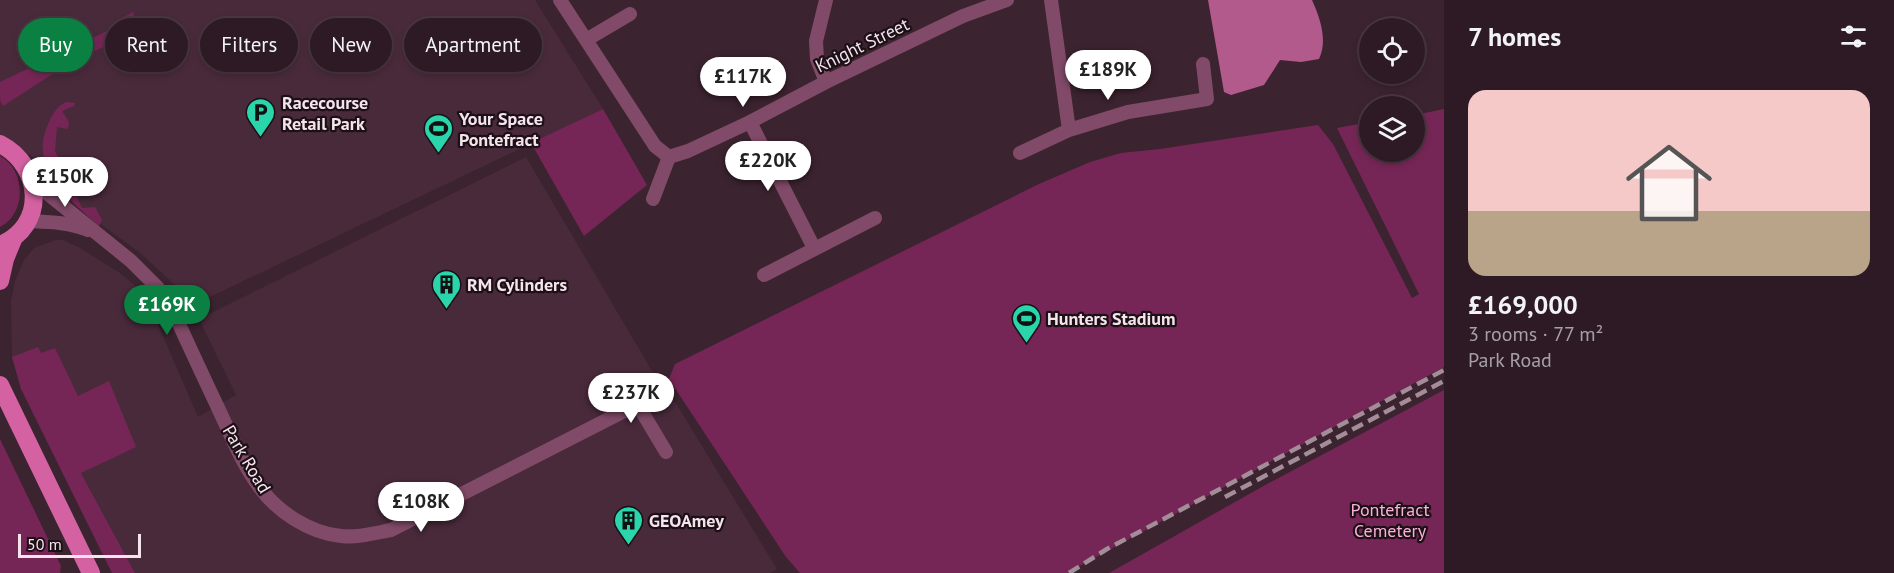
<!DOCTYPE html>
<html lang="en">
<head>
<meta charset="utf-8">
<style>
	body { margin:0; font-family:"PT Sans",sans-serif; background:#392731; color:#f1f3f6; height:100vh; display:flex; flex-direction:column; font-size:22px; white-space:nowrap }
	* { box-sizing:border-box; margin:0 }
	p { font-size:20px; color:#a7a1a6 }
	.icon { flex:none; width:33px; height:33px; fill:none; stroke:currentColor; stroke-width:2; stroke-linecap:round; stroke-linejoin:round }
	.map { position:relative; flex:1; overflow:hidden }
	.sheet { display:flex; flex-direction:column; background:#2d1a24; width:450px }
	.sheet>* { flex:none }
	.hud { position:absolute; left:18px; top:18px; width:570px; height:54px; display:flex; gap:12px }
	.fabs { position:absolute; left:1359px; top:18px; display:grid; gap:12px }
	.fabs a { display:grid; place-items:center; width:66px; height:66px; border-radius:50%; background:#2d1a24; box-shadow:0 3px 9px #0003,0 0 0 2px #483841; font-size:30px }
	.scale { position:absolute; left:18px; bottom:15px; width:123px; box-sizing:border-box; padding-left:6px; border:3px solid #f5e4ec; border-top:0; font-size:16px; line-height:21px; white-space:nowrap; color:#f5e4ec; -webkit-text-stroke:4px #1c1016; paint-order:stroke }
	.price { position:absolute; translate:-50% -51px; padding:0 14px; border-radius:21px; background:#fff; color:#222; font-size:20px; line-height:39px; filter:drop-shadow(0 2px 3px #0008) }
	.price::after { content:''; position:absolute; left:50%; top:36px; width:18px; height:14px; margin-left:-9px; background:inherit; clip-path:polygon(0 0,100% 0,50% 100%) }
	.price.on { background:#0b8043; color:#fff }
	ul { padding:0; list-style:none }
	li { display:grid; align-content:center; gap:12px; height:318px; padding:0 24px }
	li span { display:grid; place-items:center; height:186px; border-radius:18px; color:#555 }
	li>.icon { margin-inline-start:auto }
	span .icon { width:108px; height:108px; fill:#fffc; stroke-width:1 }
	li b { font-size:26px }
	h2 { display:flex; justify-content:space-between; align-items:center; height:72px; padding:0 24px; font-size:26px }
	.chip { padding:0 21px; border-radius:27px; background:#2d1a24; box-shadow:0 3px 9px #0003,0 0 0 2px #483841; font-size:21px; line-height:54px }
	.chip.on { background:#0b8043; color:#fff }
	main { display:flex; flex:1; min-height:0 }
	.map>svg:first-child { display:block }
	.built { fill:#492a3b }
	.green { fill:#762656 }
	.water { fill:#b25a8c }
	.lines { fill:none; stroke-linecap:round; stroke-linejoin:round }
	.street { stroke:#814a68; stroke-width:14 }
	.primary { stroke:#d462a3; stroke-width:18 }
	.rail { stroke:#a28d98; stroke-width:4.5; stroke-dasharray:12 6; stroke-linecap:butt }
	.labels { text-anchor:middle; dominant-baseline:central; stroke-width:4.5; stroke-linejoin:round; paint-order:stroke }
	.street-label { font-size:18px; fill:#f5e4ec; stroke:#1c1016 }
	.poi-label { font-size:18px; font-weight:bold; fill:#f5e4ec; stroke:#1c1016; text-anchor:start }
	.park-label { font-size:18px; fill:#f9b1d6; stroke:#1c1016 }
</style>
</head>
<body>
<main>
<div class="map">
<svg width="1444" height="573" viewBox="0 0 1444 573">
	<rect width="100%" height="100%" fill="#3c2330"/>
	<path class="built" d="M0,0H535L603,109L189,307L175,285L139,252L65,198L39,161L0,135Z
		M526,157L652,371L677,405L777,569L770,573H135L81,473L21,389L12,357L11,302L15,281L24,260L34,248L56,240H63L80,248L120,273L140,290L145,295L198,417L236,395L199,319Z"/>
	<path class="green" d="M133,12C136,20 136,25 132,33L68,64L3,106L0,100V82L124,23L122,18Z
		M66,102L75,103L74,106L62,111L69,122L68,129L57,127L55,151L82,208L95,207L102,220L99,226C72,202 29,168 47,127C51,116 56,107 66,102Z
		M603,109L647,185L584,236L531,143Z
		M1444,109V367L1067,573H800L786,557L669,379L675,364L1039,184L1090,162L1121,153L1160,149L1318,125L1333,144L1412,298L1419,294L1337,128L1369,122L1370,152H1414L1415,115Z
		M0,156C26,170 27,213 0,227Z
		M38,347L41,353L55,348L78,396L109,381L136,447L81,473L135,573H112L21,389L12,357Z
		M1444,390V573H1109L1267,484Z
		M0,439L61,566L60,573H0Z"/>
	<path class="water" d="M1208,0H1312C1320,18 1328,40 1319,59L1301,62L1280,60L1264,85L1231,95L1224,92Z"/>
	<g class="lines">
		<path class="street" d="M560,0L655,146L669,157
			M826,0L816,41L817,59L826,82
			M1051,0L1069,130
			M586,40L630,14
			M750,122L814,248
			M1020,153L1069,130L1128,112L1207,99L1203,64
			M669,157L688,151L750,122L826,82L963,16L1007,0
			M32,181L131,261L157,287L170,304C186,340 203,376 220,412C231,436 242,463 258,485C276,511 309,533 341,536C358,538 375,533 391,530L638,404
			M653,199L669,157
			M27,221C48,222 68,222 88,230
			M764,275L875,218
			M623,380L666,452"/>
		<path class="primary" d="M0,144C43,166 47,226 0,245
			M0,281L5,259L14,237
			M0,385L91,573"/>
		<path class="rail" d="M1225,497L1444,381
			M1069,573L1107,549L1444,370"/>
	</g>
	<defs>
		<symbol id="parking-pin" viewBox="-11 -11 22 30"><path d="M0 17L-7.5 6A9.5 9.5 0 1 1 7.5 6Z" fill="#2ad5ac" stroke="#1c1016"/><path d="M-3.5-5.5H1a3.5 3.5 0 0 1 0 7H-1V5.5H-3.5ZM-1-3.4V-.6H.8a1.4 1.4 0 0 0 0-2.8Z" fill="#111"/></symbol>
		<symbol id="stadium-pin" viewBox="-11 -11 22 30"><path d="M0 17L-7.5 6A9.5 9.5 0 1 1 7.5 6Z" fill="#2ad5ac" stroke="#1c1016"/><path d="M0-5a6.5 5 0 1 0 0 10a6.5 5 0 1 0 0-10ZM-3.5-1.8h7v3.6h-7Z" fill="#111"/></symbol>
		<symbol id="building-pin" viewBox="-11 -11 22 30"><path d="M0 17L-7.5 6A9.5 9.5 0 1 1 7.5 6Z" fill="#2ad5ac" stroke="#1c1016"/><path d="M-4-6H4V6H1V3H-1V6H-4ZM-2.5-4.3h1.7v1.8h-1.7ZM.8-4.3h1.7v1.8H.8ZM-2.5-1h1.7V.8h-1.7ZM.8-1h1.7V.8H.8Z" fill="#111"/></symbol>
	</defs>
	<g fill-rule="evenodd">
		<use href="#parking-pin" x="244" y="96" width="33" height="45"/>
		<use href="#stadium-pin" x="422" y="112" width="33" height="45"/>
		<use href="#building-pin" x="430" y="268" width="33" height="45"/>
		<use href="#stadium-pin" x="1010" y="302" width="33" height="45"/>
		<use href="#building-pin" x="612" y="504" width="33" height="45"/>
	</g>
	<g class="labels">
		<g class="street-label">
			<text transform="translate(862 45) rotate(-26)">Knight Street</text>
			<text transform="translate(247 459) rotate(59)">Park Road</text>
		</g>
		<g class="poi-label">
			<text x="282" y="102">Racecourse<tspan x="282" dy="21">Retail Park</tspan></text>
			<text x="459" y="118">Your Space<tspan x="459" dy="21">Pontefract</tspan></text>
			<text x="467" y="284">RM Cylinders</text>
			<text x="1047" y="318">Hunters Stadium</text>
			<text x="649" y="520">GEOAmey</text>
		</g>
		<g class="park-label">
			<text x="1390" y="509">Pontefract<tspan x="1390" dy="21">Cemetery</tspan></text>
		</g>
	</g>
</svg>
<div class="fabs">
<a><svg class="icon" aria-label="locate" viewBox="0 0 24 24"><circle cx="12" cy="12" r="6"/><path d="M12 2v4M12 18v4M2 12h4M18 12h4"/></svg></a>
<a><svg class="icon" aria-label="layers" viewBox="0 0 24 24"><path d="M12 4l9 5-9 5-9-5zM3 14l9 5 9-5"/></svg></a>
</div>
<div class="scale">50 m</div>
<b class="price" style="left:1108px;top:101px">£189K</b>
<b class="price" style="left:743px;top:108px">£117K</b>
<b class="price" style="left:768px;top:192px">£220K</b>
<b class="price" style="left:65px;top:208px">£150K</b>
<b class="price on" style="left:167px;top:336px">£169K</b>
<b class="price" style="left:631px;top:424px">£237K</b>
<b class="price" style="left:421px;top:533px">£108K</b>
<div class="hud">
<a class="chip on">Buy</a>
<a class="chip">Rent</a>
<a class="chip">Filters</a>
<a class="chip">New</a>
<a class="chip">Apartment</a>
</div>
</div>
<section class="sheet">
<h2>7 homes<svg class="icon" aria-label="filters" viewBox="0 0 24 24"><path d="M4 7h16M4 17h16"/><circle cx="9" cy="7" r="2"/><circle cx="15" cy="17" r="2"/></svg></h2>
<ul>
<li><span style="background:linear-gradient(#f6c9c9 65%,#b9a48a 0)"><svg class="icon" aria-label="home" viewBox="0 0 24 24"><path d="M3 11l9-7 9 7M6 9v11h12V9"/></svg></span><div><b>£169,000</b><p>3 rooms · 77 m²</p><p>Park Road</p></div></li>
</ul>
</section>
</main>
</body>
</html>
